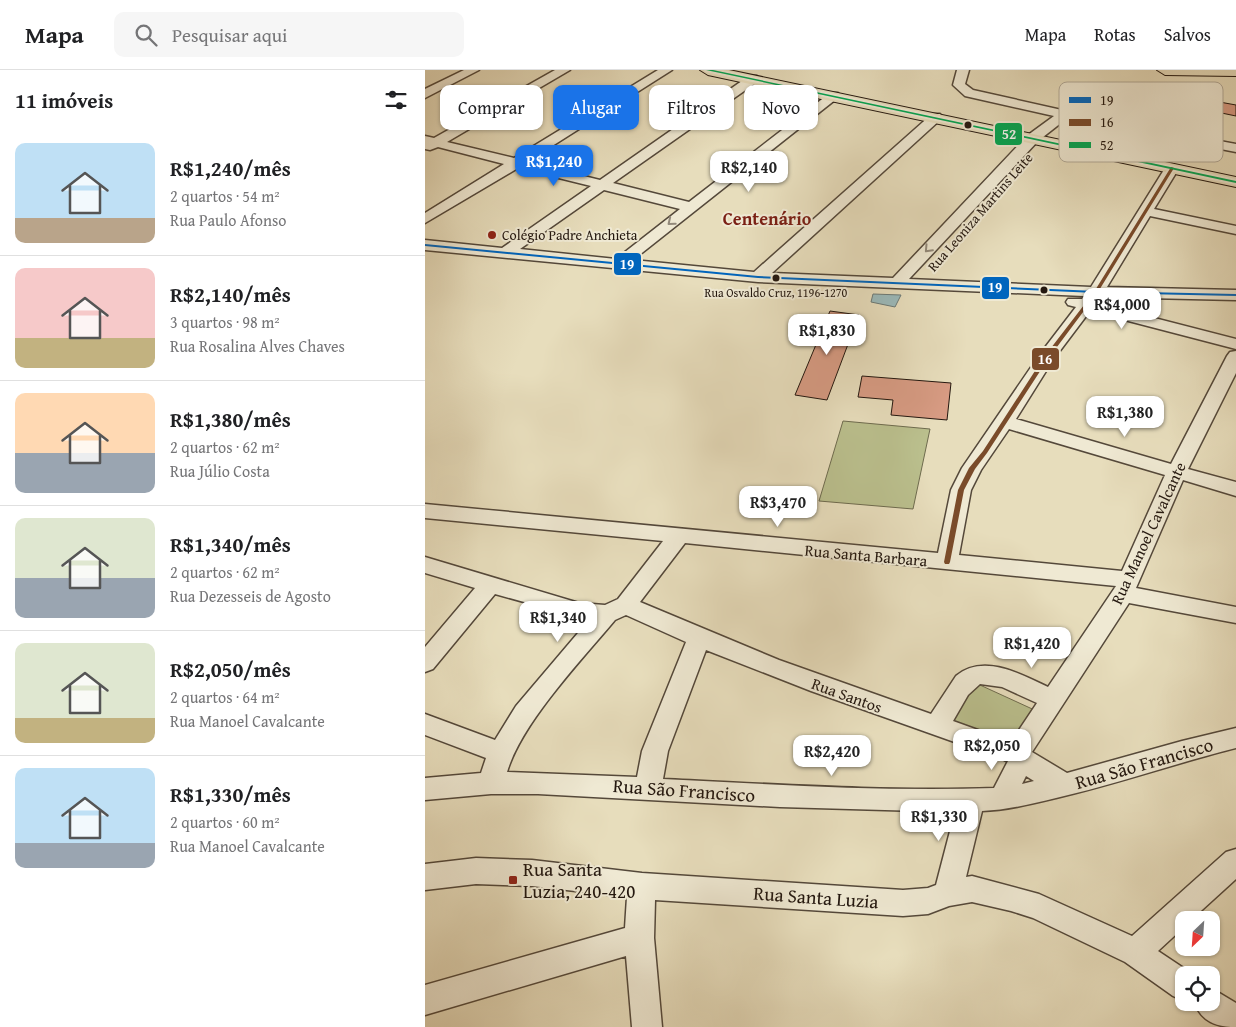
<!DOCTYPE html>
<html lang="pt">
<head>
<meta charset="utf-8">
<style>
	body { margin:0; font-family:"Gentium Book Plus",serif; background:#f6f6f6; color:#202124; height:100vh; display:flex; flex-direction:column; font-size:19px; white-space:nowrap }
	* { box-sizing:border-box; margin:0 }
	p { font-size:16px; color:#757577 }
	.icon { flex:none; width:28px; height:28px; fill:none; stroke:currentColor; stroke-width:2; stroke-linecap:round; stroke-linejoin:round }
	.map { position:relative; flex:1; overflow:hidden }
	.details { display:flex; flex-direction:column; background:#fff; width:425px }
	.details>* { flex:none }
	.top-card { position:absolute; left:15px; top:15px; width:475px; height:45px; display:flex; gap:10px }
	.needle { width:32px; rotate:205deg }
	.fabs { position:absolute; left:750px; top:841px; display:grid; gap:10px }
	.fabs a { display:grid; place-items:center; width:45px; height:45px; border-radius:10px; background:#fff; box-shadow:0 1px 4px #0004; font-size:25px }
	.price { position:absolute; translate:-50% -42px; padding:0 11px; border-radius:10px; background:#fff; color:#222; font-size:16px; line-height:32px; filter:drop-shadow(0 1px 2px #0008) }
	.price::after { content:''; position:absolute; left:50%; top:30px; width:15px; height:11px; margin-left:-8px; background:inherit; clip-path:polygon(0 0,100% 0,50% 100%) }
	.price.on { background:#1a73e8; color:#fff }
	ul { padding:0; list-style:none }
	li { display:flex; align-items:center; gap:15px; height:125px; padding:0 15px }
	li+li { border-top:1px solid #e0e0e0 }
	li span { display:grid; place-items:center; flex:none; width:140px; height:100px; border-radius:10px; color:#555 }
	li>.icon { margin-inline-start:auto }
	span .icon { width:60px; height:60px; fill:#fffc; stroke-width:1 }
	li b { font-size:21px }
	h2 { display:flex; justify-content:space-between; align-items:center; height:60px; padding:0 15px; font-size:21px }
	.tag { padding:0 18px; border-radius:10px; background:#fff; box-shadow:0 1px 4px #0004; font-size:18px; line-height:45px }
	.tag.on { background:#1a73e8; color:#fff }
	header { display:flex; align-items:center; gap:30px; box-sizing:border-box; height:70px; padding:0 25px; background:#fff; border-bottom:1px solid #e0e0e0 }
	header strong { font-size:24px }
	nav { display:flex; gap:28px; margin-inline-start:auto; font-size:18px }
	.search { width:350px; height:45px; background:#f6f6f6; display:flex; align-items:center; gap:12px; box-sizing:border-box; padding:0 18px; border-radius:10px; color:#757577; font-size:19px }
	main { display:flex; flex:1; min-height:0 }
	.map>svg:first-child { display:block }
	.green { fill:#babf8d; stroke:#6e6b4e }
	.water { fill:#9bbabb; stroke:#6b7976 }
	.building { fill:#d79b83; stroke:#23170f }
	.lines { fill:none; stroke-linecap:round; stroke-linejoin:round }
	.minor-casing { stroke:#54483a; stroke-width:3 }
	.major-casing { stroke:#23170f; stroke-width:2 }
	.minor { fill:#efe9d3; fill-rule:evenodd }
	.major { fill:#e7ddbc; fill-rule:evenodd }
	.bus-1-casing { stroke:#efe9d3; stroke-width:4 }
	.bus-2-casing { stroke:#efe9d3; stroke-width:4 }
	.bus-3-casing { stroke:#efe9d3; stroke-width:4 }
	.bus-1 { fill:#0065bd; fill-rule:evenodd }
	.bus-2 { fill:#7a4b2a; fill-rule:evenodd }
	.bus-3 { fill:#00a651; fill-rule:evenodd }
	.oneway { stroke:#938a7b }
	.bus-dot { fill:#23170f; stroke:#efe9d3; stroke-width:2 }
	.poi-dot { fill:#8f2418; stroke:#efe9d3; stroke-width:2 }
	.labels { text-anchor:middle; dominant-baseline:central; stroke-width:4; stroke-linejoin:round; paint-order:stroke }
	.far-bus-label { font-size:12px; fill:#23170f; stroke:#efe9d3 }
	.far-street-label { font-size:14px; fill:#23170f; stroke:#efe9d3 }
	.far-poi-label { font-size:14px; fill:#23170f; stroke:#efe9d3; text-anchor:start }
	.street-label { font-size:16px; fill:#23170f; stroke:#efe9d3 }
	.far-district-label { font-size:18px; font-weight:bold; fill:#7a1f14; stroke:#efe9d3 }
	.near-street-label { font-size:19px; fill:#23170f; stroke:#efe9d3 }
	.near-poi-label { font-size:19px; fill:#23170f; stroke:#efe9d3; text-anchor:start }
	.key { fill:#efe9d3; stroke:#b2aa98; stroke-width:1 }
	.key-label { font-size:14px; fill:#23170f }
	.line-badge { stroke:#efe9d3; stroke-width:2 }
	.badge-label { font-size:14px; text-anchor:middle; font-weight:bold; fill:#fff }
</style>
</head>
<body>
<header>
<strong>Mapa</strong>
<div class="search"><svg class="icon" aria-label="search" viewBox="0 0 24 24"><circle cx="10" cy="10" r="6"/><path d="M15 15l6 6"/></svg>Pesquisar aqui</div>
<nav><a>Mapa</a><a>Rotas</a><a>Salvos</a></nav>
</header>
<main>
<section class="details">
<h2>11 imóveis<svg class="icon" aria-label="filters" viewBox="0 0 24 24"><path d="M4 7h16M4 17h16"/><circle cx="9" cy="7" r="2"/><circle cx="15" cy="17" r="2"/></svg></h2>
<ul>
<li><span style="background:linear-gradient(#bfe0f5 75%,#b9a48a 0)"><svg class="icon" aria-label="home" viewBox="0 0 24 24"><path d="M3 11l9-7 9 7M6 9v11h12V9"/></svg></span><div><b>R$1,240/mês</b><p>2 quartos · 54 m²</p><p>Rua Paulo Afonso</p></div></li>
<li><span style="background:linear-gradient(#f6c9c9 70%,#c2b280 0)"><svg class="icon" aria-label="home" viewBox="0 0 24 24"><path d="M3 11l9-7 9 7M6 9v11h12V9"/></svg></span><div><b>R$2,140/mês</b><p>3 quartos · 98 m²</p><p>Rua Rosalina Alves Chaves</p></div></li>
<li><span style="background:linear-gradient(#ffd9b3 60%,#9aa5b1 0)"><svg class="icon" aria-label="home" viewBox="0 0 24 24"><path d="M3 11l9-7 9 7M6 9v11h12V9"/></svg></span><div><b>R$1,380/mês</b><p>2 quartos · 62 m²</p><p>Rua Júlio Costa</p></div></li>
<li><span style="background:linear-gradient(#dfe7d0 60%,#9aa5b1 0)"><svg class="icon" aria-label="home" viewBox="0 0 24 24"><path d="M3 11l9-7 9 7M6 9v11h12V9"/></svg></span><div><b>R$1,340/mês</b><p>2 quartos · 62 m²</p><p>Rua Dezesseis de Agosto</p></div></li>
<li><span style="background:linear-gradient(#dfe7d0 75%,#c2b280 0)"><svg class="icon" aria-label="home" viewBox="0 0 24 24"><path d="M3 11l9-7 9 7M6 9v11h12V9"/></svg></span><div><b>R$2,050/mês</b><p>2 quartos · 64 m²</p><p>Rua Manoel Cavalcante</p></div></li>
<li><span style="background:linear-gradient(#bfe0f5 75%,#9aa5b1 0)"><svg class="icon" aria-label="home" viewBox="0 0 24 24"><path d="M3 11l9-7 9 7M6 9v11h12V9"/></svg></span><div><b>R$1,330/mês</b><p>2 quartos · 60 m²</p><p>Rua Manoel Cavalcante</p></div></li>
</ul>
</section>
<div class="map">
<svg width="811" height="957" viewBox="0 0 811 957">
	<rect width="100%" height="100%" fill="#e7ddbc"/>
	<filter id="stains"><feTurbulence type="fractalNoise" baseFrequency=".004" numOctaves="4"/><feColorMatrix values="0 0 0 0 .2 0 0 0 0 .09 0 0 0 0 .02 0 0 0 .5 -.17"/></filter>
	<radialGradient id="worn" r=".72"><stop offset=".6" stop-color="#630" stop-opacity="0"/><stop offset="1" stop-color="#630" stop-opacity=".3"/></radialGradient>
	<path class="green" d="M418,351L505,359L488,439L394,431Z
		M544,610L616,643L581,692L513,658Z"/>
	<path class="water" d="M448,224L476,225L470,237L446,232Z"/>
	<path class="building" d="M789,31L811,35V46L782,40Z
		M405,241L434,245L402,330L370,325Z
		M437,306L526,313L522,350L466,345L468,330L433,327Z"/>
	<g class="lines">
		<defs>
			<path id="minor" d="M39,0H54L0,28V19Z
				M130,0H145L22,72L89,88L233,0H247L102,92L175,110L324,6H332V12L188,113L264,132L405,23H413L415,26L208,190L329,202L507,44H515L517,47L515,50L347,203L468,208L603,65L629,46L540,26L528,15L532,0H544L540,14L548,20L677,49L811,74V82L641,49L613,71L484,209L666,217L742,95L747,94L754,98L729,139L811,156V164L725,146L682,217L811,220V230L676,227L671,233L811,269V279L665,241L628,290L591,349L746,394L802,286L805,282L811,281V303L763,399L811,412V426L758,410L711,518L811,537V553L704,533L607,682L642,703L757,671L811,658V678C751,693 692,714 631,728C606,734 582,740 557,741L541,807L547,806L614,824L707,866L801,782L811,779V809L766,850H759V857L733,881L769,905H759V931L748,926L700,892L608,848L586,841L547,832L524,836L503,844L478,846L230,830L229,868L237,957H207L201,886L0,945V915L200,858L202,827L107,816L51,814L0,820V794L51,788L107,790L217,803L478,820L503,818L511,815L530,742L355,737L113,724H66L0,730V708L56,703L61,688L0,665V644L70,670L91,636L164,550L70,524L8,599L0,602V577L50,518L0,503V487L154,533L180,535L193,529L238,471L0,448V434L513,483L526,420L537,398L615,284L651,237L643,235L641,232L643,229H657L659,226L333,212L0,180V170L77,178L166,116L93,98L0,153V143L79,94L13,77L5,80L0,79V66L9,68ZM179,120L255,139L191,189L95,179ZM584,359L740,405L697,501L534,485L546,420L556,400ZM260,473L691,516L623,617C596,604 558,583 531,606L506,644L354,590L215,532ZM201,545L261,572L217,681L212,707L82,702C97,652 156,591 190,550ZM281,580L386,621L583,691L569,718C459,722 348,714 238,709L243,681ZM555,614L577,617L612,633L586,672L528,651L543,625ZM601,706L609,711L597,714Z
				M786,918L811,933V957C791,957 777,952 769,932H786Z"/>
			<path id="major" d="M275,0H304L811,107V117L283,5Z
				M732,0H811V6L740,5Z"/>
		</defs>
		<use href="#minor" class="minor-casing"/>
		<use href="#major" class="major-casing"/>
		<use href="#minor" class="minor"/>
		<use href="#major" class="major"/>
		<defs>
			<path id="bus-1" d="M0,174L333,206L671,221L811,224V226L671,223L333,208L0,176Z"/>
			<path id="bus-2" d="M746,97L749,98L673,222L623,289L562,383L550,399L539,420L525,492L524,494H520L519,492L533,420L544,398L558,381L619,287L669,222Z"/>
			<path id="bus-3" d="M281,0H288L811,111V113Z"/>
		</defs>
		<use href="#bus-1" class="bus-1-casing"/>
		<use href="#bus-2" class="bus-2-casing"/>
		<use href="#bus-3" class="bus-3-casing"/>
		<use href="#bus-1" class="bus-1"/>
		<use href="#bus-2" class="bus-2"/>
		<use href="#bus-3" class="bus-3"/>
	</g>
	<defs><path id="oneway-chevron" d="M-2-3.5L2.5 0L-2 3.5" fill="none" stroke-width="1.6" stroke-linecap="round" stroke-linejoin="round" transform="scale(1.25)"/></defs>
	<g class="oneway">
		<use href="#oneway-chevron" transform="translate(246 152) rotate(141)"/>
		<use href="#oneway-chevron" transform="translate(503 179) rotate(133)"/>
	</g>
	<g class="bus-dot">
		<circle cx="543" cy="55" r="4.5"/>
		<circle cx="351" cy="208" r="4.5"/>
		<circle cx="619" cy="220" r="4.5"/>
	</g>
	<g class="poi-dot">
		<circle cx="67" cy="165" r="5"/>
		<rect x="83" y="805" width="10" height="10" rx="2.5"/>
	</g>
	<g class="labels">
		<g class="far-bus-label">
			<text x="351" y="222">Rua Osvaldo Cruz, 1196-1270</text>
		</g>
		<g class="far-street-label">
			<text transform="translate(555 142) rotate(-49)">Rua Leoniza Martins Leite</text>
		</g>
		<g class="far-poi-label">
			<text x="77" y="165">Colégio Padre Anchieta</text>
		</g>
		<g class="street-label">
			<text transform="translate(723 463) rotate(-65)">Rua Manoel Cavalcante</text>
			<text transform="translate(441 485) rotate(5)">Rua Santa Barbara</text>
			<text transform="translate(422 625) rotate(20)">Rua Santos</text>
		</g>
		<g class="far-district-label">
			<text x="342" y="148">Centenário</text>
		</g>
		<g class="near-street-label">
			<text transform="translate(719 693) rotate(-16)">Rua São Francisco</text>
			<text transform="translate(259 720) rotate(4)">Rua São Francisco</text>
			<text transform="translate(391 827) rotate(4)">Rua Santa Luzia</text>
		</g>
		<g class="near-poi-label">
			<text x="98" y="799">Rua Santa<tspan x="98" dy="22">Luzia, 240-420</tspan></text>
		</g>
	</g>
	<rect x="634" y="12" width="164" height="80" rx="8" class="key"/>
	<rect x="644" y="27" width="22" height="6" fill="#0065bd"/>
	<rect x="644" y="49" width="22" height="7" fill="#7a4b2a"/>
	<rect x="644" y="72" width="22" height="6" fill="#00a651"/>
	<g class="key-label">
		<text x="675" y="35">19</text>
		<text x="675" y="57">16</text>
		<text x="675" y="80">52</text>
	</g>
	<g class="line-badge">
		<rect x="569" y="52" width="29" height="24" rx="5" fill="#00a651"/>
		<rect x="188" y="182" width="29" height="24" rx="5" fill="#0065bd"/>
		<rect x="556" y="206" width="29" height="24" rx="5" fill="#0065bd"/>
		<rect x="606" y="277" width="29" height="24" rx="5" fill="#7a4b2a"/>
	</g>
	<g class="badge-label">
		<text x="584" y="69">52</text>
		<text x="202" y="199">19</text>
		<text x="570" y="222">19</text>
		<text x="620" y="294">16</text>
	</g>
	<rect width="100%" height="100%" filter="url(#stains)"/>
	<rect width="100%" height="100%" fill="url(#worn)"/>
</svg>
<div class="fabs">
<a><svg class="needle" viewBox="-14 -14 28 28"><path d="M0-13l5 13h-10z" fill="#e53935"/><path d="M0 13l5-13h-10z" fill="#757577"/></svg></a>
<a><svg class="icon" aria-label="locate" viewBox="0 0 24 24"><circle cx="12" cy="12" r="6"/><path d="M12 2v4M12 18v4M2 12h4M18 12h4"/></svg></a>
</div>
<b class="price on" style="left:129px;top:117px">R$1,240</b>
<b class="price" style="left:324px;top:123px">R$2,140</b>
<b class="price" style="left:697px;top:260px">R$4,000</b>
<b class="price" style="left:402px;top:286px">R$1,830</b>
<b class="price" style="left:700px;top:368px">R$1,380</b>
<b class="price" style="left:353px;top:458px">R$3,470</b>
<b class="price" style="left:133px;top:573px">R$1,340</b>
<b class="price" style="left:607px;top:599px">R$1,420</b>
<b class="price" style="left:567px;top:701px">R$2,050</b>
<b class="price" style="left:407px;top:707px">R$2,420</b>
<b class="price" style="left:514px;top:772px">R$1,330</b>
<div class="top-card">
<a class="tag">Comprar</a>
<a class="tag on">Alugar</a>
<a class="tag">Filtros</a>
<a class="tag">Novo</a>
</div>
</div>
</main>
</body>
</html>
